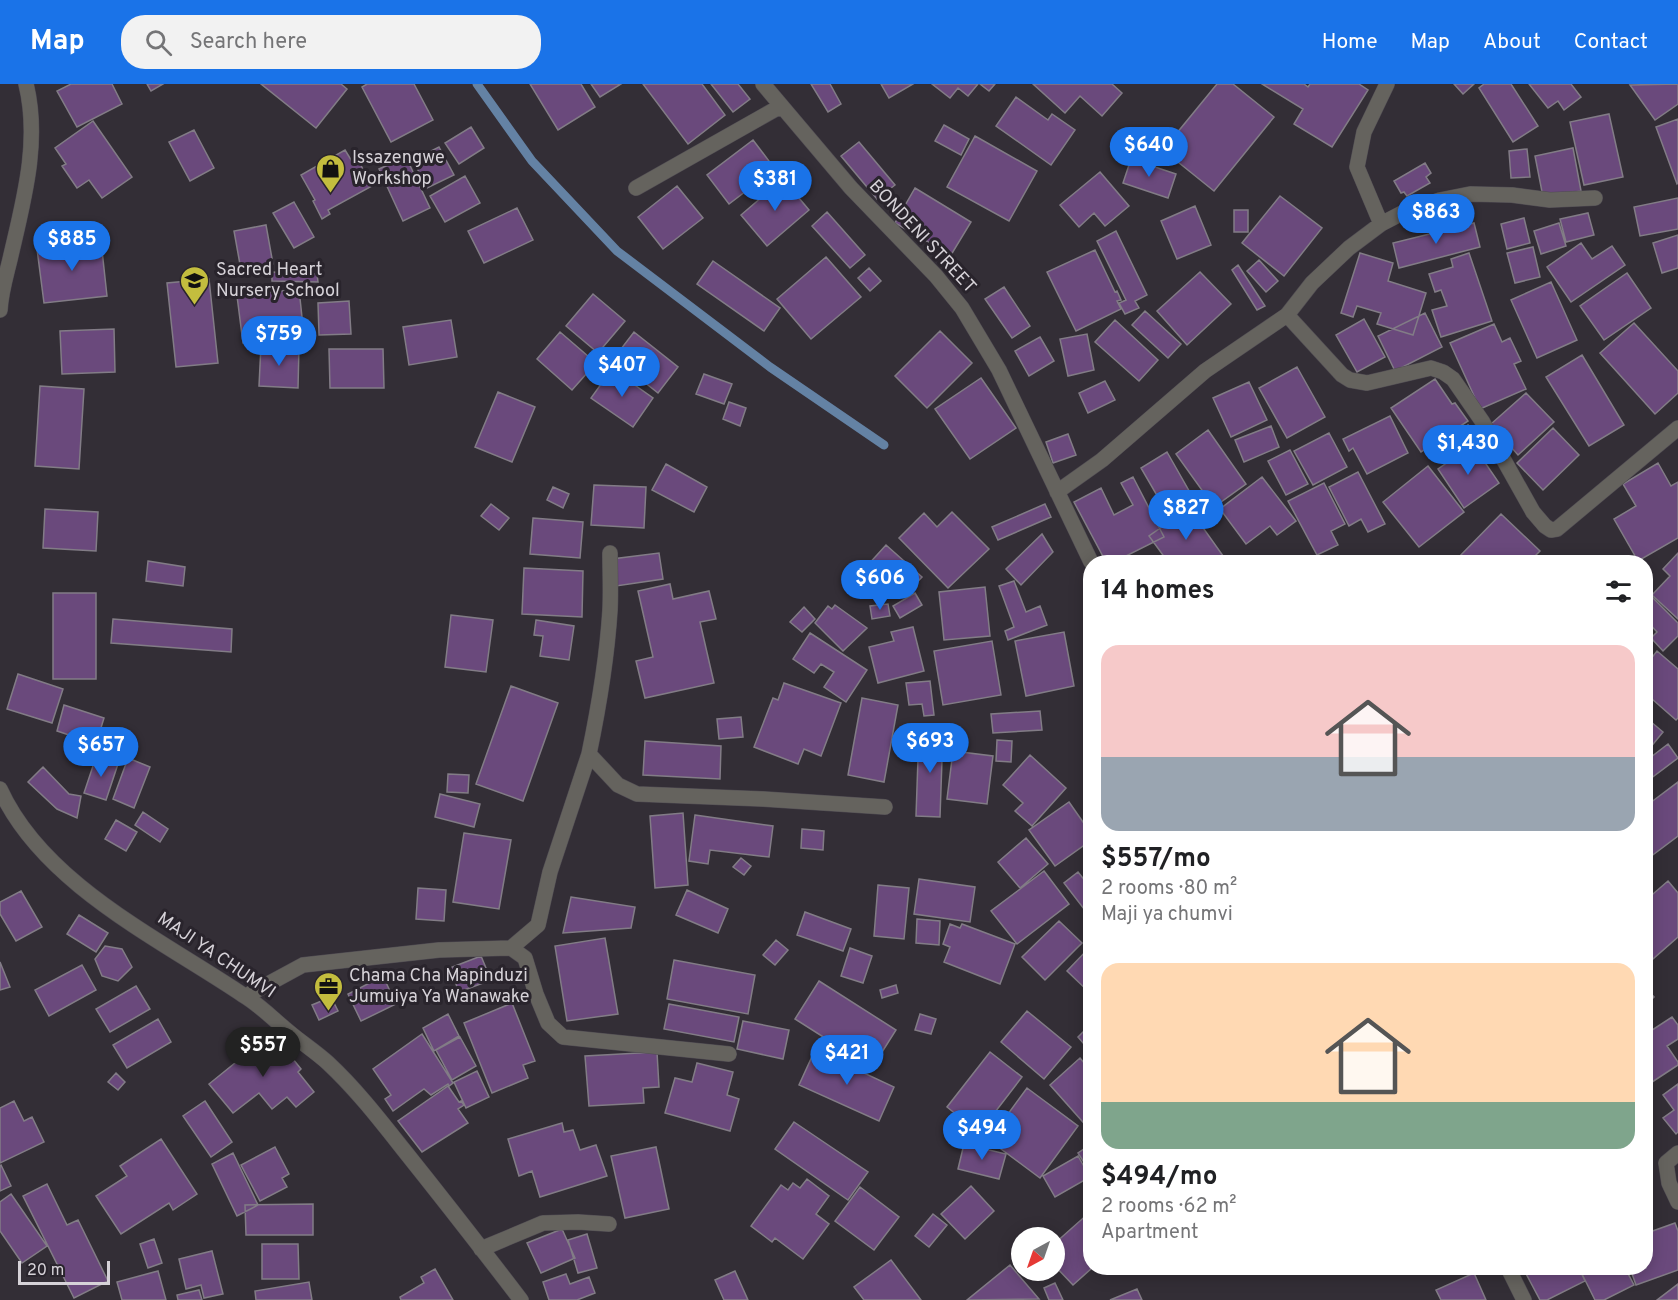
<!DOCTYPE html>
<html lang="en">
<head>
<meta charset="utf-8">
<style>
	body { margin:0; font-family:Overpass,sans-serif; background:#f2f2f2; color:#202124; height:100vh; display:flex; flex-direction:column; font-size:22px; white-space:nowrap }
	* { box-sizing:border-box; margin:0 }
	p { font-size:20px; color:#757577 }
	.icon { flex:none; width:33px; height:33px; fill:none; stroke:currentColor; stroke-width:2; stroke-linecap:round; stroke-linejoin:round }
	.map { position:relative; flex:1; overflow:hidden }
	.sheet { position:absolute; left:1083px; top:471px; width:570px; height:720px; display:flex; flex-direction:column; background:#fff; border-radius:24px; box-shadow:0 3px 15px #0003 }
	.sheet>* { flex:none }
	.needle { width:39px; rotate:220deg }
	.fabs { position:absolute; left:1011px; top:1143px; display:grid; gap:12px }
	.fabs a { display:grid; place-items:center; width:54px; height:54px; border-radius:50%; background:#fff; box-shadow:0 3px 15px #0003; font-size:30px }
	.scale { position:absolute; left:18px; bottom:15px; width:92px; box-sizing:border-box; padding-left:6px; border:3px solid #d6d2d8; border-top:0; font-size:16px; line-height:21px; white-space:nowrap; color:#d6d2d8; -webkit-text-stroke:4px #29242c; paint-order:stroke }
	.price { position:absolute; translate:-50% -51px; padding:0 14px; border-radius:21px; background:#1a73e8; color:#fff; font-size:20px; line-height:39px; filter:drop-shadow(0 2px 3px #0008) }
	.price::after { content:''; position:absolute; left:50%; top:36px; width:18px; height:14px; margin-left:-9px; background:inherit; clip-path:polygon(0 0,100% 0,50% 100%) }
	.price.active { background:#222; color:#fff }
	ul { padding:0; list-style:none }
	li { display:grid; align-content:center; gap:12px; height:318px; padding:0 18px }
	li span { display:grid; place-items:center; height:186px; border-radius:18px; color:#555 }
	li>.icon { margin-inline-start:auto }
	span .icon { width:108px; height:108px; fill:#fffc; stroke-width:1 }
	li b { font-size:26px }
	h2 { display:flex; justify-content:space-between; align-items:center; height:72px; padding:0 18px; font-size:26px }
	header { display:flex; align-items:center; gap:36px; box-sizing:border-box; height:84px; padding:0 30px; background:#1a73e8; color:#fff }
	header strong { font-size:28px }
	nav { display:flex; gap:33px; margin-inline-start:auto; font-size:21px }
	.search { width:420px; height:54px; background:#f2f2f2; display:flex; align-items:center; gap:15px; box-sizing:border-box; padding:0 21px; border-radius:24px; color:#757577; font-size:22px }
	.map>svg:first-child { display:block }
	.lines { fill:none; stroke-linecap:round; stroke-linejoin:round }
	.stream { stroke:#6482a4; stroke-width:9 }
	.building { fill:#6a497c; stroke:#827c86; stroke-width:1.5 }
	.street-casing { stroke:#504c53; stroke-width:16 }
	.street { stroke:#65635e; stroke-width:15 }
	.labels { text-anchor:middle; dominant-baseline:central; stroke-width:6; stroke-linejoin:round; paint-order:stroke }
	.poi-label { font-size:18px; fill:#d6d2d8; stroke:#29242c; text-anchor:start }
	.street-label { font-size:18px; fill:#d6d2d8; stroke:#29242c }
</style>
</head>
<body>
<header>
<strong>Map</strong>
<div class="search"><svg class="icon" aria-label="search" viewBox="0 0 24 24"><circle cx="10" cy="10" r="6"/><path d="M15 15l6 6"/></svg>Search here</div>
<nav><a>Home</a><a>Map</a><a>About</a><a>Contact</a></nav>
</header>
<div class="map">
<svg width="1678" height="1216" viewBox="0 0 1678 1216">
	<rect width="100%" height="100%" fill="#332e36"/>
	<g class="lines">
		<path class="stream" d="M477,0L532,77L617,167L770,283L884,361"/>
	</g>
	<path class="building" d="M71,0H112L122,20L77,43L57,7Z
		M147,0H163L151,7Z
		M261,0H341L347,5L316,44Z
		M367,0H414L433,36L391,58L362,3Z
		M530,0H581L595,23L558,46Z
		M591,0H621L600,13Z
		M643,0H702L725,31L688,60Z
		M711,0H738L750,15L733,28Z
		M811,0H830L841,20L828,28Z
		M881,0H913L889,14Z
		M932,0H978L968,12L958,4L950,14Z
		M980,0H995L989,7Z
		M1033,0H1112L1122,9L1102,32L1080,12L1065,29Z
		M1217,0H1233L1274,33L1214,107L1163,66Z
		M1262,0H1304L1308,3L1310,0H1359L1368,6L1332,63L1294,40L1303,25Z
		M1454,0H1474L1463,10Z
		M1484,0H1511L1538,42L1513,58L1479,4Z
		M1529,0H1571L1581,13L1564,26L1558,17L1548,24Z
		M1678,0V20L1655,36L1630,1Z
		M1016,13L1048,36L1052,30L1075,46L1051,81L996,42Z
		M1609,30L1623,93L1584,101L1570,38Z
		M1678,35V99L1677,100L1656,43Z
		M93,37L132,93L102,114L89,96L77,104L62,82L66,80L55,64Z
		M944,41L969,55L961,71L935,57Z
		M471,43L484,64L459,80L445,59Z
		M194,46L214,84L190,97L169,58Z
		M975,52L1037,87L1009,137L947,103Z
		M753,56L775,85L729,120L707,91Z
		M859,58L895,101L877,115L841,72Z
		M439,63L454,91L427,104L413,76Z
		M1573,64L1581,107L1543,113L1535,72Z
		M1527,65L1530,93L1511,94L1509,67Z
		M345,66L353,79L358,76L372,102L328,126L330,130L322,135L313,117L315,116L301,91Z
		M406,73L430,124L403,137L379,85Z
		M1131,75L1176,90L1168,114L1123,99Z
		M1425,79L1431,89L1426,93L1430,99L1407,112L1404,108L1401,109L1394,97Z
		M1100,88L1129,122L1105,142L1094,129L1079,143L1060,121Z
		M465,92L480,119L445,138L430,112Z
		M783,95L809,126L767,162L741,131Z
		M677,102L703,134L663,165L638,133Z
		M915,104L971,138L951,171L895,139Z
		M1280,112L1322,144L1284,192L1242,159Z
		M1678,114V145L1640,152L1634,123Z
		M294,118L314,153L294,164L273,129Z
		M1195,122L1211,161L1177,175L1161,137Z
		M517,124L533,156L484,179L468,147Z
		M1234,126H1248V148H1234Z
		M827,128L865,171L850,184L812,142Z
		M1588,129L1594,151L1566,158L1560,135Z
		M1524,134L1530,159L1507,165L1501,140Z
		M1474,139L1480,163L1399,184L1393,159Z
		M1559,139L1566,162L1541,170L1534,147Z
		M266,141L273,180L241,186L234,147Z
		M1116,147L1147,211L1135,217L1139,224L1125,230L1119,219L1126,216L1097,157Z
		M1678,151V184L1662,189L1653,159Z
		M101,157L107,212L44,219L37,165Z
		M1581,159L1592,175L1612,162L1625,181L1571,218L1547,183Z
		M1533,163L1540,193L1515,199L1507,169Z
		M1095,166L1115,208L1117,207L1121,216L1117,217L1121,225L1076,247L1047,188Z
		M1360,169L1393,179L1388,197L1426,209L1413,251L1377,240L1381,229L1357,222L1353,233L1341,229Z
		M1469,169L1492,237L1441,253L1432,226L1447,222L1441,206L1435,208L1429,190L1453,183L1451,175Z
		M826,173L861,213L811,255L777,215Z
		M1259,176L1278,197L1266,208L1247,187Z
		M713,177L780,224L764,247L697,200Z
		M1238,181L1265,222L1257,226L1232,186Z
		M869,184L881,197L870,207L858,194Z
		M272,188L317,190L318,198L272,197Z
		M1200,188L1231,220L1187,261L1157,227Z
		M1627,189L1651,224L1604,256L1580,222Z
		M209,195L218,279L176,283L167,199Z
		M1551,198L1577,256L1537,274L1511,216Z
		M1004,203L1030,242L1012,254L985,215Z
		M299,205L304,252L243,259L237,212Z
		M593,210L625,237L598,269L566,242Z
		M349,217L351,250L319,251L318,219Z
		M1145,227L1181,260L1168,274L1132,241Z
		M1425,229L1442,263L1395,287L1378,252Z
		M1364,235L1385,273L1357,288L1336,251Z
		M451,236L457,273L409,281L403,243Z
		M1115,236L1158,276L1139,297L1095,258Z
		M1634,239L1678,287V309L1655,330L1600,269Z
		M1494,240L1502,258L1510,254L1521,277L1514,280L1526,305L1480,325L1450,259Z
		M114,245L115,288L62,290L60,247Z
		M940,247L972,279L927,324L895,292Z
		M560,248L596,279L572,306L537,275Z
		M634,248L678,283L658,309L614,274Z
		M1087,250L1094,286L1068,292L1060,255Z
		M1040,253L1054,277L1029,292L1015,267Z
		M261,261L299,263L298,304L259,302Z
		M329,265H383L384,304H330Z
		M1582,271L1624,341L1589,362L1546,293Z
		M1297,283L1325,333L1287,354L1259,304Z
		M612,285L653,314L633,343L591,314Z
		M704,290L732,300L724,320L696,310Z
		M981,294L1016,344L970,375L935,325Z
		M1435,295L1452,320L1455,319L1468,337L1421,368L1391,324Z
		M1105,297L1115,316L1088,329L1079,309Z
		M1249,298L1267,336L1231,353L1213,314Z
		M40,302L84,305L79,385L35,382Z
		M498,308L535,323L512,378L475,363Z
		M1526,309L1554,338L1518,371L1491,340Z
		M729,318L746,324L740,342L723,335Z
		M1390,332L1408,369L1367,390L1353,364L1349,367L1343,355Z
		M1468,341L1478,355L1460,368L1450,353Z
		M1271,342L1279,363L1244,378L1235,356Z
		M1553,344L1579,371L1543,406L1517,379Z
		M1208,346L1246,400L1214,423L1176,370Z
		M1329,349L1347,383L1313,401L1294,367Z
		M1068,350L1076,371L1053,379L1046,358Z
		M1473,361L1499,399L1464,424L1438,385Z
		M1290,366L1308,400L1286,411L1268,377Z
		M1167,368L1192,412L1166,427L1141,384Z
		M1658,379L1671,402L1678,398V454L1638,477L1614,435L1636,422L1623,400Z
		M666,380L707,403L694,428L652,406Z
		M1428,382L1464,428L1419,463L1383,418Z
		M1358,388L1385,440L1368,448L1361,435L1349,442L1329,403Z
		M1133,393L1164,453L1114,478H1106L1074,418L1101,404L1114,431L1133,421L1121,399Z
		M1262,393L1296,437L1277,451L1270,442L1246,460L1220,425Z
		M1324,399L1345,440L1331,447L1338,461L1317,471L1288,417Z
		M594,401L646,403L644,444L591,441Z
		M553,403L569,410L563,424L547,416Z
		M491,420L509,434L499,446L481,432Z
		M1045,420L1051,433L998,456L992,443Z
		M1189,424L1226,476L1223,478H1168L1149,452Z
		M45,425L98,428L96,467L43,464Z
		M952,428L989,465L948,504L899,454L924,429L937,443Z
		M1501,430L1540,467L1529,478H1458L1456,476Z
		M533,434L583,438L580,474L530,470Z
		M1042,450L1053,468L1021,501L1006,485Z
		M886,461L922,493L905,511L886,493L873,507L857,493Z
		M659,469L663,495L616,502L612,475Z
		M1678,469V535L1652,511L1670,492L1663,485Z
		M148,477L185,483L183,502L146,497Z
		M524,484L583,487L582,533L522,530Z
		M1014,497L1026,528L1040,522L1047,541L1008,556L1005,547L1014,543L999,502Z
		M670,500L673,515L709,507L716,535L700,538L714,599L645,614L636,577L653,573L638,507Z
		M985,503L990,552L944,556L939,508Z
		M1646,507L1678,539V552L1663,567L1651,554L1657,548L1646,536Z
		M53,509H96V595H53Z
		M915,509L922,521L900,534L893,522Z
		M888,520L890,532L872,535L870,522Z
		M835,521L867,544L843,567L815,539L828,522L832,525Z
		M804,523L815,535L802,548L790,538Z
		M451,531L493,536L486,588L445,583Z
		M113,535L232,545L231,568L111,559Z
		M536,536L574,542L569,576L540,572L543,552L534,551Z
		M913,543L924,587L878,599L869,563L894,557L891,548Z
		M1064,548L1074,602L1026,612L1015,557Z
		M810,549L867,586L846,618L824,603L834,588L821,580L814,589L793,575Z
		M992,557L1001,611L943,621L934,567Z
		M1657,567L1678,585V634L1676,636L1652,615L1646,622V581Z
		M18,590L63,605L52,639L7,625Z
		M930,597L934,631L924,632L922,620L909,621L906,599Z
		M784,599L841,619L821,672L804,665L798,680L754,663L773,614L778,616Z
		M511,602L558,619L523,717L476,700Z
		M862,614L898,621L884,698L848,691Z
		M64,621L104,634L96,660L57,647Z
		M1040,627L1042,646L993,649L991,630Z
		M741,633L743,653L719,655L717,635Z
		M1650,637L1663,648L1650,664L1646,660V642Z
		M919,646L943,647L940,733L916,732Z
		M997,656L1012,657L1011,678L996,677Z
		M645,657L721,662L720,695L643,691Z
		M1668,660L1678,674L1646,698V674L1647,676Z
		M953,667L993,672L987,720L947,715Z
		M1030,671L1066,704L1032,742L1015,727L1023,719L1003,701Z
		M96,673L118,680L106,716L84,709Z
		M128,674L150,683L134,724L113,715Z
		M43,683L69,710L81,712L77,734L57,725L28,698Z
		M448,690L469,691L468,709L447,708Z
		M1678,698V752L1650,773L1646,768V722Z
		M440,710L480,720L474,743L435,733Z
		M1069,718L1090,748V757L1055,782L1029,746Z
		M143,728L168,745L160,758L135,741Z
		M683,729L688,801L655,804L650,732Z
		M695,731L773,742L769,773L710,766L708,780L689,777Z
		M116,736L137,748L126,767L105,755Z
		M802,745L824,747L823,766L801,764Z
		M464,749L511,756L499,825L453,818Z
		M1026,754L1048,780L1020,804L998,778Z
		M741,774L751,782L744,791L733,783Z
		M1044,787L1069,820L1017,860L991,827Z
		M1078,788L1090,803V820L1084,825L1064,799Z
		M919,795L975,803L970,838L914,830Z
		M1668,797L1678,809V853L1646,881V816Z
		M878,801L909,804L904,855L874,852Z
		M418,804L446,806L444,837L416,835Z
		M687,806L728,825L718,849L676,831Z
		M21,807L42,843L16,857L0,830V818Z
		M571,813L635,823L631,844L563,849Z
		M805,828L851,845L843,867L797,851Z
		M79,831L108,849L96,868L67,850Z
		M917,835L940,837L939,861L916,859Z
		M1059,837L1082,859L1045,896L1022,873Z
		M950,840L960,844L962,840L1015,860L1000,900L944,878L950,863L943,860Z
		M605,854L618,930L567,937L555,862Z
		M776,856L788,866L775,881L763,871Z
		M105,862L122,865L132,883L118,897L102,892L95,875Z
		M850,864L872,872L863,899L841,892Z
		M1089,864L1090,866V909L1067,887Z
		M481,872L491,896L459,908L450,884Z
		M674,876L755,891L748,930L667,915Z
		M0,878L10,903L0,906Z
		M82,881L96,906L49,932L35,906Z
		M383,892L396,920L361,937L348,910Z
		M819,897L896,946L872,984L795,935Z
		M896,901L898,909L882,914L880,906Z
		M136,902L150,925L110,948L96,925Z
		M1646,904L1654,913L1646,921Z
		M331,913L338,927L319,936L312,921Z
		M512,919L535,977L523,981L528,994L492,1009L464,939Z
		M669,920L739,933L734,958L664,945Z
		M1027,927L1071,963L1044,995L1001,958Z
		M448,930L459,952L434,967L423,944Z
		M920,930L936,935L931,950L915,946Z
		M1672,933L1678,941V955L1667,962L1678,978V981L1646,1002V950Z
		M158,935L171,958L127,984L113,961Z
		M743,937L789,946L783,975L737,965Z
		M1090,941V967L1078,953Z
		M272,949L301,985L298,988L314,1008L296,1023L287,1013L272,1025L259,1009L233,1029L209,1000Z
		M422,950L453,999L449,1002L448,1000L431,1011L424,1005L393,1027L385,1015L391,1011L373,985Z
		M460,953L476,982L452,996L436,966Z
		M815,966L894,1003L879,1037L799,1001Z
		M657,968L659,1003L643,1004L644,1019L589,1022L585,972Z
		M990,968L1022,993L979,1049L947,1023Z
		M1080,974L1090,986V1046L1050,1001Z
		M697,979L733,988L727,1011L739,1015L730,1047L665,1029L675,994L692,998Z
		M477,987L489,1013L466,1024L454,998Z
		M116,989L125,998L118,1006L108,998Z
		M1678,1000V1048L1676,1050L1663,1034L1674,1026L1663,1011Z
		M448,1002L459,1018L461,1017L464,1021L458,1025L468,1039L422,1068L398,1037Z
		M1027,1004L1078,1042L1040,1094L989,1056Z
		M14,1017L24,1037L32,1033L44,1058L0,1079V1024Z
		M205,1017L232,1058L211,1073L183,1032Z
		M794,1038L868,1088L848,1116L775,1065Z
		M562,1039L564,1048L573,1046L580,1066L596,1061L607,1092L540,1113L532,1087L519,1092L508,1055Z
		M161,1055L197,1110L173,1126L169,1119L121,1150L96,1112L127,1092L120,1082Z
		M964,1060L1006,1070L999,1095L958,1085Z
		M1090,1061V1088L1078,1069Z
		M275,1063L289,1090L282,1094L287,1103L260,1117L241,1081Z
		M656,1063L669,1125L625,1134L611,1072Z
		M233,1069L258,1121L237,1132L212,1080Z
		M1078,1072L1090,1093L1055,1113L1043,1092Z
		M1,1081L11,1102L0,1107V1082Z
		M807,1095L829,1112L816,1130L829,1140L803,1175L775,1154L772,1158L751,1142L781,1101L788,1106L793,1099L800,1104Z
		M47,1100L67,1141L78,1136L108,1197L74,1214L23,1112Z
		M971,1102L994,1127L965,1155L941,1130Z
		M860,1103L899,1133L874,1166L835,1137Z
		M11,1110L47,1162L22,1179L0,1147V1118Z
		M313,1120V1151H246L245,1121Z
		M1090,1128L1092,1184L1073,1201L1054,1181V1160Z
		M933,1130L947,1141L929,1163L915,1152Z
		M1675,1139L1678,1147V1186L1636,1201L1630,1184H1646V1158L1650,1156L1647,1149Z
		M562,1145L575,1174L541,1189L527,1159Z
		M587,1150L597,1184L578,1189L568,1156Z
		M154,1155L162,1179L148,1184L140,1160Z
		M262,1160H298L299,1195H262Z
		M212,1167L223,1210L204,1214L201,1201L186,1205L179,1175Z
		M891,1176L921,1216H864L854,1203Z
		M1010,1181L1039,1215L967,1216Z
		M1523,1184H1579L1585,1197L1547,1216H1540Z
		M1579,1184H1625L1634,1201L1604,1216H1595Z
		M435,1185L453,1216H401L400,1213L424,1199L421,1193Z
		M158,1187L166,1216H122L117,1198Z
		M735,1187L748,1216H724L715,1196Z
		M1474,1189L1486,1216H1441L1436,1206Z
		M566,1190L570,1200L589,1193L595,1209L577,1216H549L543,1198Z
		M309,1198L312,1216H256L255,1207Z
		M1055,1199L1063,1216H1049L1044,1204Z
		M1678,1200V1216H1657Z
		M1137,1205L1142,1216H1110Z
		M199,1206L202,1216H178L177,1211Z"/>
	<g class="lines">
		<defs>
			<path id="street" d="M763,0L851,104L936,192L962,224L999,286L1091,478
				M636,104L781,22
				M1381,140L1357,83L1364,48L1387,0
				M0,226C1,207 7,189 11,171C24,115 40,57 26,0
				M1287,231L1342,291L1350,296L1367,299L1431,284L1443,288L1453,295L1482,337L1533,428L1545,442L1551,446L1557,445L1678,344
				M1057,408L1102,376L1205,287L1287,231L1312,199L1349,164L1381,140L1406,127L1440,116L1470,110L1512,111L1550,116L1595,114
				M610,469C610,488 611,507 610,526C607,574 599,622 589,670L618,701L637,710L763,715L885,723
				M0,705C43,800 160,855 243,911C260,921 274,936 289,948C302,959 316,968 328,979C356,1005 380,1036 403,1065C443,1115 482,1165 521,1216
				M511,864L538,841L550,788L589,670
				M246,912L303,881L439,866L511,864L525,874L536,910L548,939L563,953L729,970
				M1678,1069L1666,1079L1669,1099L1678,1118
				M481,1165L543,1139L578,1138L609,1140
				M1508,1184L1524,1216"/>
		</defs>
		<use href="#street" class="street-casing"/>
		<use href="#street" class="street"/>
	</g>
	<defs>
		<symbol id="shop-pin" viewBox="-11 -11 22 30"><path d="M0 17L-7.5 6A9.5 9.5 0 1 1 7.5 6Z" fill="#c3bd3e" stroke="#29242c"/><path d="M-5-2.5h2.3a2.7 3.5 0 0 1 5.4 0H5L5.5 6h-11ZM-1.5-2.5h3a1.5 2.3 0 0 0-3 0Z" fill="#111"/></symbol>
		<symbol id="school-pin" viewBox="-11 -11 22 30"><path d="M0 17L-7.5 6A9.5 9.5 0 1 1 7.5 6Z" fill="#c3bd3e" stroke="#29242c"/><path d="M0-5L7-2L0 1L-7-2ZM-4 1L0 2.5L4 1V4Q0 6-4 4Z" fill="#111"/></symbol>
		<symbol id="office-pin" viewBox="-11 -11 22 30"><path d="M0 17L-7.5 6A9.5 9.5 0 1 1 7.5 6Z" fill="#c3bd3e" stroke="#29242c"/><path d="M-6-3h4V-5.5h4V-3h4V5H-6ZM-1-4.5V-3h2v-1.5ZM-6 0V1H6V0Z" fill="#111"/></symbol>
	</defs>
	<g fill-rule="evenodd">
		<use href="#shop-pin" x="314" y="68" width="33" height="45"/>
		<use href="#school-pin" x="178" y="180" width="33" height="45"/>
		<use href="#office-pin" x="312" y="886" width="33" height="45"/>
	</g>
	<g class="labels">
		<g class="poi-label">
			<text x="352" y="74">Issazengwe<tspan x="352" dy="21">Workshop</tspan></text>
			<text x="216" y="186">Sacred Heart<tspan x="216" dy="21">Nursery School</tspan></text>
			<text x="349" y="892">Chama Cha Mapinduzi<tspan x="349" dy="21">Jumuiya Ya Wanawake</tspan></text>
		</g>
		<g class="street-label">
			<text transform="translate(922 153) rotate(47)">BONDENI STREET</text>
			<text transform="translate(216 872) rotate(34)">MAJI YA CHUMVI</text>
		</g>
	</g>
</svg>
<div class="fabs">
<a><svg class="needle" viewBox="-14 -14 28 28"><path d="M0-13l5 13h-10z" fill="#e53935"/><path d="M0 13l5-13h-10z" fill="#757577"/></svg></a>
</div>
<div class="scale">20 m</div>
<b class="price" style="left:1149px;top:94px">$640</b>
<b class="price" style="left:775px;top:128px">$381</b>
<b class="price" style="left:1436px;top:161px">$863</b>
<b class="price" style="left:72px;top:188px">$885</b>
<b class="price" style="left:279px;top:283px">$759</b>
<b class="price" style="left:622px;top:314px">$407</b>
<b class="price" style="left:1468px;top:392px">$1,430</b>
<b class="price" style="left:1186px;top:457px">$827</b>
<b class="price" style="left:880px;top:527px">$606</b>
<b class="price" style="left:930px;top:690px">$693</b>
<b class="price" style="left:101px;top:694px">$657</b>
<b class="price active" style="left:263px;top:994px">$557</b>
<b class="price" style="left:847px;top:1002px">$421</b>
<b class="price" style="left:982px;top:1077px">$494</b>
<section class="sheet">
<h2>14 homes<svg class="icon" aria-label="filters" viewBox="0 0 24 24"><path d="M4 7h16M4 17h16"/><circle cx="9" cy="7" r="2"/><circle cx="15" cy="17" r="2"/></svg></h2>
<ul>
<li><span style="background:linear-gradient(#f6c9c9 60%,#9aa5b1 0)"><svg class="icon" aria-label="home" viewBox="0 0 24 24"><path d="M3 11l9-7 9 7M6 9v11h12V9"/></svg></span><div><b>$557/mo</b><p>2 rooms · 80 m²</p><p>Maji ya chumvi</p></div></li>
<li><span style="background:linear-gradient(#ffd9b3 75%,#7fa58c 0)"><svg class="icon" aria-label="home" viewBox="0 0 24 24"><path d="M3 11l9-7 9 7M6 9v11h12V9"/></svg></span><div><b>$494/mo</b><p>2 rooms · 62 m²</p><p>Apartment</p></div></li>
</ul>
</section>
</div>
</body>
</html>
